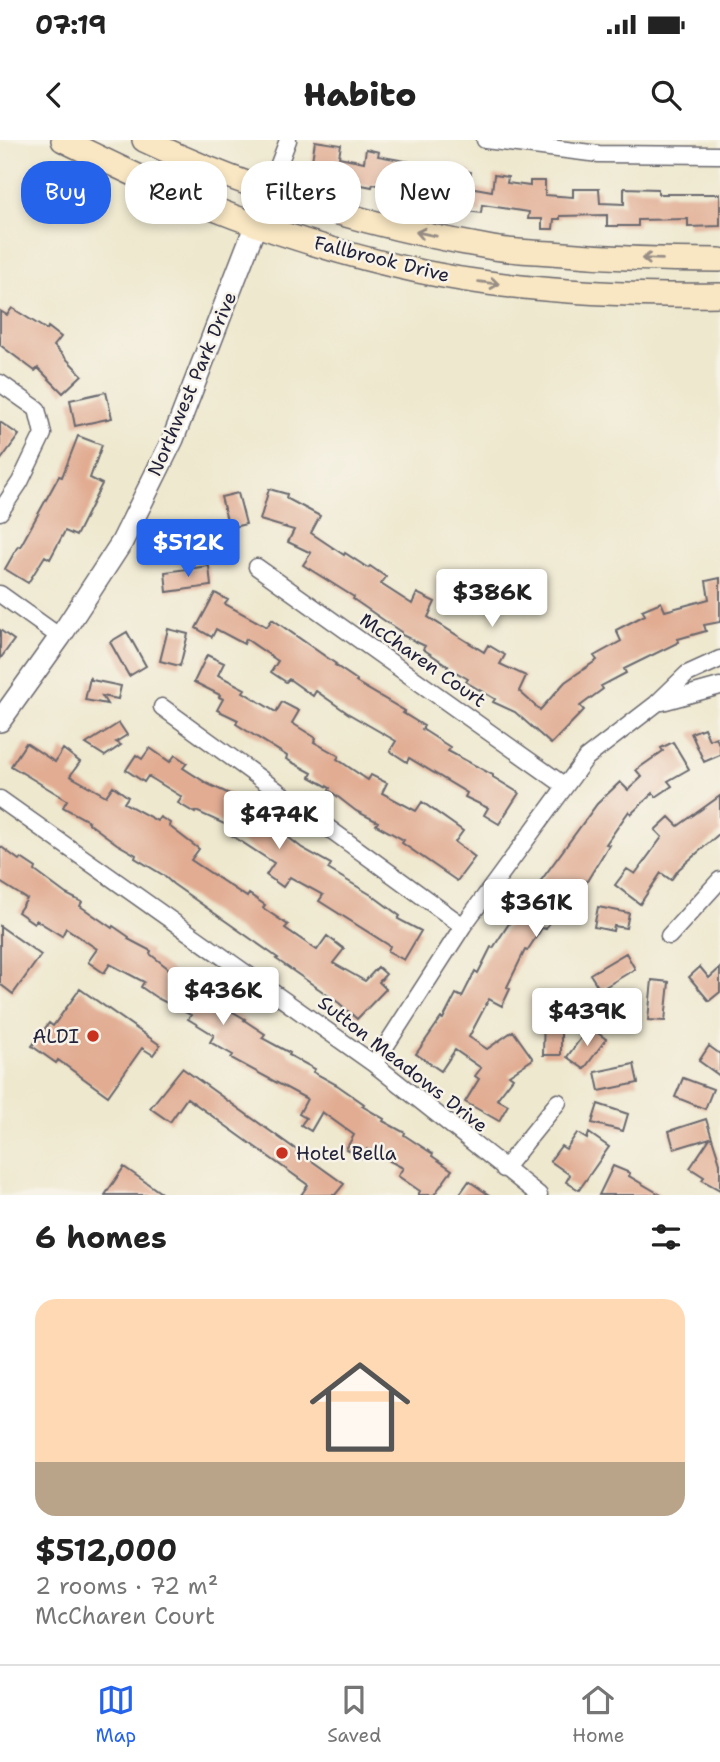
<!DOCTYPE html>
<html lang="en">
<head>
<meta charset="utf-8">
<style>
	body { margin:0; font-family:"Shantell Sans",sans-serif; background:#f2f2f2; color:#222; height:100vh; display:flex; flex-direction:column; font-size:26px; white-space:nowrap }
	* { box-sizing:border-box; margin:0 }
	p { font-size:23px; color:#767676 }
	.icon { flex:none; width:38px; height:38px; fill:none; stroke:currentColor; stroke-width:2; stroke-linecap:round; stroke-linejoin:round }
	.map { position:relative; height:1055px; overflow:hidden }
	.panel { display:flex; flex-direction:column; background:#fff; flex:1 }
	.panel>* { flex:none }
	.hud { position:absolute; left:21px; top:21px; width:679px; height:63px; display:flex; gap:14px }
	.price { position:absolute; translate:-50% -60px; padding:0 16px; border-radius:7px; background:#fff; color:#222; font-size:23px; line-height:46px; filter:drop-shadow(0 2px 4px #0008) }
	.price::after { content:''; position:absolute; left:50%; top:42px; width:21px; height:16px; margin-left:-10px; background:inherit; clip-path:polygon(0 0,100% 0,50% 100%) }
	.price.on { background:#2563eb; color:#fff }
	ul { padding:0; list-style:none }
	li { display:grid; align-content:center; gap:14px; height:371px; padding:0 35px }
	li span { display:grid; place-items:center; height:217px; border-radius:21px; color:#555 }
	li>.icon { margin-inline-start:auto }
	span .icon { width:126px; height:126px; fill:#fffc; stroke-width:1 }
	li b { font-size:30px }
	h2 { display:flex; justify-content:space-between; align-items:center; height:84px; padding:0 35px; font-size:30px }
	.pill { padding:0 24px; border-radius:28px; background:#fff; box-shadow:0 4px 10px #0003; font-size:24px; line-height:63px }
	.pill.on { background:#2563eb; color:#fff }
	.status { display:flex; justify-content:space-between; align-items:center; height:49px; padding:0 35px; background:#fff; direction:ltr }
	.status svg { height:19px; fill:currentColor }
	header { display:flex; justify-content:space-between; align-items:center; height:91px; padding:0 35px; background:#fff; font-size:32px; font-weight:800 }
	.tab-bar { display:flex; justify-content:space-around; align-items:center; height:98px; border-top:2px solid #e0e0e0; background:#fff; font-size:19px; color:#767676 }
	.tab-bar a { display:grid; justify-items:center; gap:4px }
	.tab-bar .on { color:#2563eb }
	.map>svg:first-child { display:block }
	.building { fill:#e1ac92 }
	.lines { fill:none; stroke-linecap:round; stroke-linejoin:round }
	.minor-casing { stroke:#69676e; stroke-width:19 }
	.tertiary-casing { stroke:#69676e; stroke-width:24 }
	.secondary-casing { stroke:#69676e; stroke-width:26 }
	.minor { stroke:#fff; stroke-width:16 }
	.tertiary { stroke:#fff; stroke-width:21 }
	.secondary { stroke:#f9e7c3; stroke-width:23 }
	.oneway { stroke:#988e86 }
	.poi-dot { fill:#c8321e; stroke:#f7f3e8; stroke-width:2.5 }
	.labels { text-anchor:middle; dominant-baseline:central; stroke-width:5; stroke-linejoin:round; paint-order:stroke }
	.street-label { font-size:19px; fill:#22223b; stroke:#f7f3e8 }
	.poi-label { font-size:19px; fill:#22223b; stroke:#f7f3e8; text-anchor:end }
</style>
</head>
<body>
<div class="status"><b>07:19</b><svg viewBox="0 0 49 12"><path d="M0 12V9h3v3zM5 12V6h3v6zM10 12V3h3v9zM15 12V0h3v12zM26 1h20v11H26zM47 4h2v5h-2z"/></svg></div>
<header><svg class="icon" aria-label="back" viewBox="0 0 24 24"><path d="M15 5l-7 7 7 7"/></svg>Habito<svg class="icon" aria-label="search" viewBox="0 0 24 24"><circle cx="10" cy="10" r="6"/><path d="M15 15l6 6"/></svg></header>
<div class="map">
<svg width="720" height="1055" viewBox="0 0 720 1055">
	<rect width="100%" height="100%" fill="#f7f3e8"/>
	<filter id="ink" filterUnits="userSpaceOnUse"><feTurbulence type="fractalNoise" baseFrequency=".0143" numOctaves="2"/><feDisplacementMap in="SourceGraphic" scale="14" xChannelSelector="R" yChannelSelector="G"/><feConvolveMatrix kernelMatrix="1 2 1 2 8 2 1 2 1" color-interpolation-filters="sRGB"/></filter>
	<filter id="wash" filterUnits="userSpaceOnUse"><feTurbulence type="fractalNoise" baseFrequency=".00686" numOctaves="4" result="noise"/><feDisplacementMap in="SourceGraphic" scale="28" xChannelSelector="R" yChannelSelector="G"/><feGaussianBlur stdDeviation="1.57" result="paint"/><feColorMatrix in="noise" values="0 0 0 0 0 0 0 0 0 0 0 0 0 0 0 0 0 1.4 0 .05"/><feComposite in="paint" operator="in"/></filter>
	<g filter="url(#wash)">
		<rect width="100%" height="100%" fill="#eee8ce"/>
		<g id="blocks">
			<path class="building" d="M315,1L341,5L339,17L364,22L366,9L379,12L378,16L416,23L415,26L456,34V29L471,32L469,47L492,51L494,35L508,37L507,43L530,46V41H545V55L573,57V49H599L600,63L624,64V48L658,49V54H720V86L688,87V79L638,80V86H607V75L560,76V79H554L553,89H542V79H528L529,72L482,65L481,73L451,69L452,59L373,44L372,47L341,41L342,32L311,27Z
				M12,168L47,190L48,187L61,197L54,206L82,235L63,253L38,228L35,231L0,205V171L7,175Z
				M106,252L112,278L75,286L70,260Z
				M0,282L19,295L0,321Z
				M78,296L102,305L90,338L102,344L76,396L65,391L50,419L45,416L28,443L5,429L18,406L20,407L59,336L62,337Z
				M269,349L287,354L286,358L320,376L311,393L344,415L345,413L368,428L370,426L386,437L381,444L412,464L417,453L435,462L428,477L484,512L488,505L505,515L500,524L526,536L519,551L540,570L565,542L597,520L594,516L621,501L616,490L645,475L642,470L661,462L665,471L709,459L706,441L720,438V482L704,485L706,491L678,499L679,502L624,529L626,533L601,546L603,549L580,566L584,570L551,604L515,572L493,562L495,559L466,542L468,539L447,527L448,526L423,509L425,506L400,494L401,492L353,459L354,457L303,425L311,413L288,402L294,390L260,380Z
				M238,353L246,384L229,388L221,357Z
				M193,382L219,394L210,412L184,400Z
				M209,426L211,446L167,452L165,432Z
				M215,453L228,460L225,464L267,487L272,479L336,524L335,525L357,540L356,542L405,571L403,573L424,586L422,589L450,607L448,611L493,635V637L519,653L499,684L484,675L488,668L465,657L467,653L409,618L407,622L390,611L396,601L349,574L316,551L313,556L289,539L286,542L271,532L278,521L246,499L244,504L216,489L212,497L196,488Z
				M168,489L188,494L180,526L160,521Z
				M0,490L14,500L0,519Z
				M127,492L146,526L129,536L110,502Z
				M207,515L224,523L218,535L245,549L243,552L276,572L282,562L299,571L292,583L316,598L314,602L339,616L337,619L368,640L371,635L387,643L382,653L416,671L422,662L463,691L455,702L475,717L457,741L402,703L404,700L376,685L378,682L356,671L329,650L330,648L310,637L312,633L286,619L287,616L236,584L238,580L217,570L223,559L219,557L220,555L194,542Z
				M90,538L92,540L121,546L118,559L102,556L107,564L85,560Z
				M119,583L127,595L116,602L121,605L105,616L86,604Z
				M704,588L709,600L716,597L720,607V615L704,622L691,593Z
				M673,602L689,629L668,641L672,646L656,657L653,653L631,674L629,671L606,704L609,705L584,746L580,743L562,769L558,766L546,789L542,788L527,811L525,810L507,847L510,849L502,866L489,859L469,897L487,909L513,891L533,919L509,935L513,938L497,959L508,965L499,981L465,962L479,939L475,936L481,928L455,910L441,931L416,914L441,878L443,879L456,854L462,857L475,831L478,833L491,807L493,808L512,779L515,781L526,761L597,664L620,642L628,650L642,637L636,630L663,611L661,608Z
				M26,603L55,622L63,609L80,622L70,636L106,656L113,646L128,657L124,663L157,681L160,677L170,683L169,686L199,709L191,720L247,757L249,754L265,765L263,768L288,785L285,788L317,810L327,796L344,809L333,823L365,841L378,827L386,834L379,842L386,849L357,879L339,863L276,819L278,818L173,744L163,735L135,718L136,715L117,704L87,682L88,681L63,667L67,660L11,626Z
				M150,608L170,622L175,615L187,623L183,628L208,644L236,657L234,661L256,672L302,708L331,724L328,729L373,756L400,776L398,779L421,791L404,820L388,811L390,806L319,761L323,755L290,737L283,747L266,735L274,723L228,693L231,687L196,671L195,673L178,663L182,657L148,636L144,642L126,630L136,615L142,619Z
				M720,656V693L679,729L671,740L661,733L640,764L615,745L627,729L635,734L662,697L655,690L669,677L678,686Z
				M0,706L19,720L21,718L36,728L35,731L66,754L82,762L80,766L112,788L113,786L129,797L128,799L151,811L150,814L174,833L198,846L218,860L216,862L245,879L244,880L265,894L262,898L290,913L289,915L315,929L313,932L337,945L364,964L362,966L384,979L383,981L405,993L404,995L433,1014L432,1016L452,1030L434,1055H418L420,1051L398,1036L403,1028L367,1009L362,1018L346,1009L354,995L322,972L311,991L301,985L306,978L299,974L307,959L231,918L233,915L210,902L214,895L188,879L191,875L157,858L141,847L144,842L110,824L104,833L88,822L97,809L66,788L62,796L36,780L34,783L18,772L27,759L0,742Z
				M598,767L629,773L626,788L614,786L613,791L594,787Z
				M0,786L41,815L13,854L0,844Z
				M626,813L635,829L600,850L590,834Z
				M700,827L709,838L720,828V852L709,861L689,837Z
				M652,840L669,842L665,881L648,880Z
				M80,849L160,905L153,915L142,908L108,956L58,920L56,923L32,906L49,883L53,886Z
				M544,873H561V915H543Z
				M589,887L606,899L584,929L567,917Z
				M709,906L720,914V936L699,921Z
				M634,924L638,943L599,951L595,932Z
				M182,928L344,1044L335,1055H301L308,1045L187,958L170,982L150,968Z
				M683,938L713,949L705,969L675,957Z
				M598,964L628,974L623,991L592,983Z
				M706,979L720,1023V1050L702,1040L704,1037L690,1028L710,998L674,1009L669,991Z
				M577,993L587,999L589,993L609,1007L579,1050L566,1042L570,1035L550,1021L561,1006L566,1009Z
				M613,1026L630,1033L629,1036L661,1055H599Z
				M124,1027L164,1055H105Z
				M469,1041L489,1055H459Z"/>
		</g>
	</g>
	<g filter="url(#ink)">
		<use href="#blocks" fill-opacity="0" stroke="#69676e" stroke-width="2"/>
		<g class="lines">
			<defs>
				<path id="minor" d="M485,0L599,14L720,15
					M268,53L288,0
					M0,243L37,269L43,294L20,342L0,372
					M257,427L565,646
					M0,454L60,497
					M662,562L720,546
					M162,567L463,786
					M0,659L374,924L539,1055
					M669,796L720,740
					M374,924L463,786L586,618L656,564L687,534L720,519
					M504,1029L558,962"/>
				<path id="tertiary" d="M0,581L60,497L122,402L173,299L268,53"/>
				<path id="secondary" d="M63,0C126,31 190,62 257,85C331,111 410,133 488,143C564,153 643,156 720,155
					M144,0C255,53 372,87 493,108C512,111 531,112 551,113C607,118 663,120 720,120"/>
			</defs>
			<use href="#minor" class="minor-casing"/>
			<use href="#tertiary" class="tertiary-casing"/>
			<use href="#secondary" class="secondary-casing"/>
			<use href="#minor" class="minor"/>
			<use href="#tertiary" class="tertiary"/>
			<use href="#secondary" class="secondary"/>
		</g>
		<defs><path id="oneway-shaft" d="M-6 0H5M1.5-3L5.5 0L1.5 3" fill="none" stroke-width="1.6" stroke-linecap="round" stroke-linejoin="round" transform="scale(1.75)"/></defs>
		<g class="oneway">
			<use href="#oneway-shaft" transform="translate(426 94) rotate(-168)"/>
			<use href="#oneway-shaft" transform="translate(652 119) rotate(-178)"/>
			<use href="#oneway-shaft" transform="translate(489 143) rotate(7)"/>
		</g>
	</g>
	<g class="poi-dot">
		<circle cx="93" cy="896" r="7"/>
		<circle cx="282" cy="1013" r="7"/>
	</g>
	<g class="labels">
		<g class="street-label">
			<text transform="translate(382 119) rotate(14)">Fallbrook Drive</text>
			<text transform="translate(192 244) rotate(-67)">Northwest Park Drive</text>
			<text transform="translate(423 520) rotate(35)">McCharen Court</text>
			<text transform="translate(403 924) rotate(38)">Sutton Meadows Drive</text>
		</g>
		<g class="poi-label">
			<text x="79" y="896">ALDI</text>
			<text x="296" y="1013" text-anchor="start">Hotel Bella</text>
		</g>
	</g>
</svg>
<b class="price on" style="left:188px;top:439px">$512K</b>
<b class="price" style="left:492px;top:489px">$386K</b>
<b class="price" style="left:279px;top:711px">$474K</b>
<b class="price" style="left:536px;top:799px">$361K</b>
<b class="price" style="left:223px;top:887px">$436K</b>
<b class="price" style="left:587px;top:908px">$439K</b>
<div class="hud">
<a class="pill on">Buy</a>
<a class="pill">Rent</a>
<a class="pill">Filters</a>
<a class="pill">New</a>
</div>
</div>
<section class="panel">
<h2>6 homes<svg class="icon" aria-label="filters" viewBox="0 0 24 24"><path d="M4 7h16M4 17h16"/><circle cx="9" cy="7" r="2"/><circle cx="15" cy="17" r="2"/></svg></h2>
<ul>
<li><span style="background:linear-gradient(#ffd9b3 75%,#b9a48a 0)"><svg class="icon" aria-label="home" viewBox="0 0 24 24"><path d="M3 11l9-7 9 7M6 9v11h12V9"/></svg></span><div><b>$512,000</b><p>2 rooms · 72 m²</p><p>McCharen Court</p></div></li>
</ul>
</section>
<nav class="tab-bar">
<a class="on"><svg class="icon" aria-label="map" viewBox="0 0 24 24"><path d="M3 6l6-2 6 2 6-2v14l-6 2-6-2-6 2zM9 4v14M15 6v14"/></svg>Map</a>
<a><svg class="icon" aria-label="saved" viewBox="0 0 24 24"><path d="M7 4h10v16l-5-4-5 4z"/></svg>Saved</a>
<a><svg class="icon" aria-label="home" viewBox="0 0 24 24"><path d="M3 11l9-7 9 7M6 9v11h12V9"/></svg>Home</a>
</nav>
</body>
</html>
